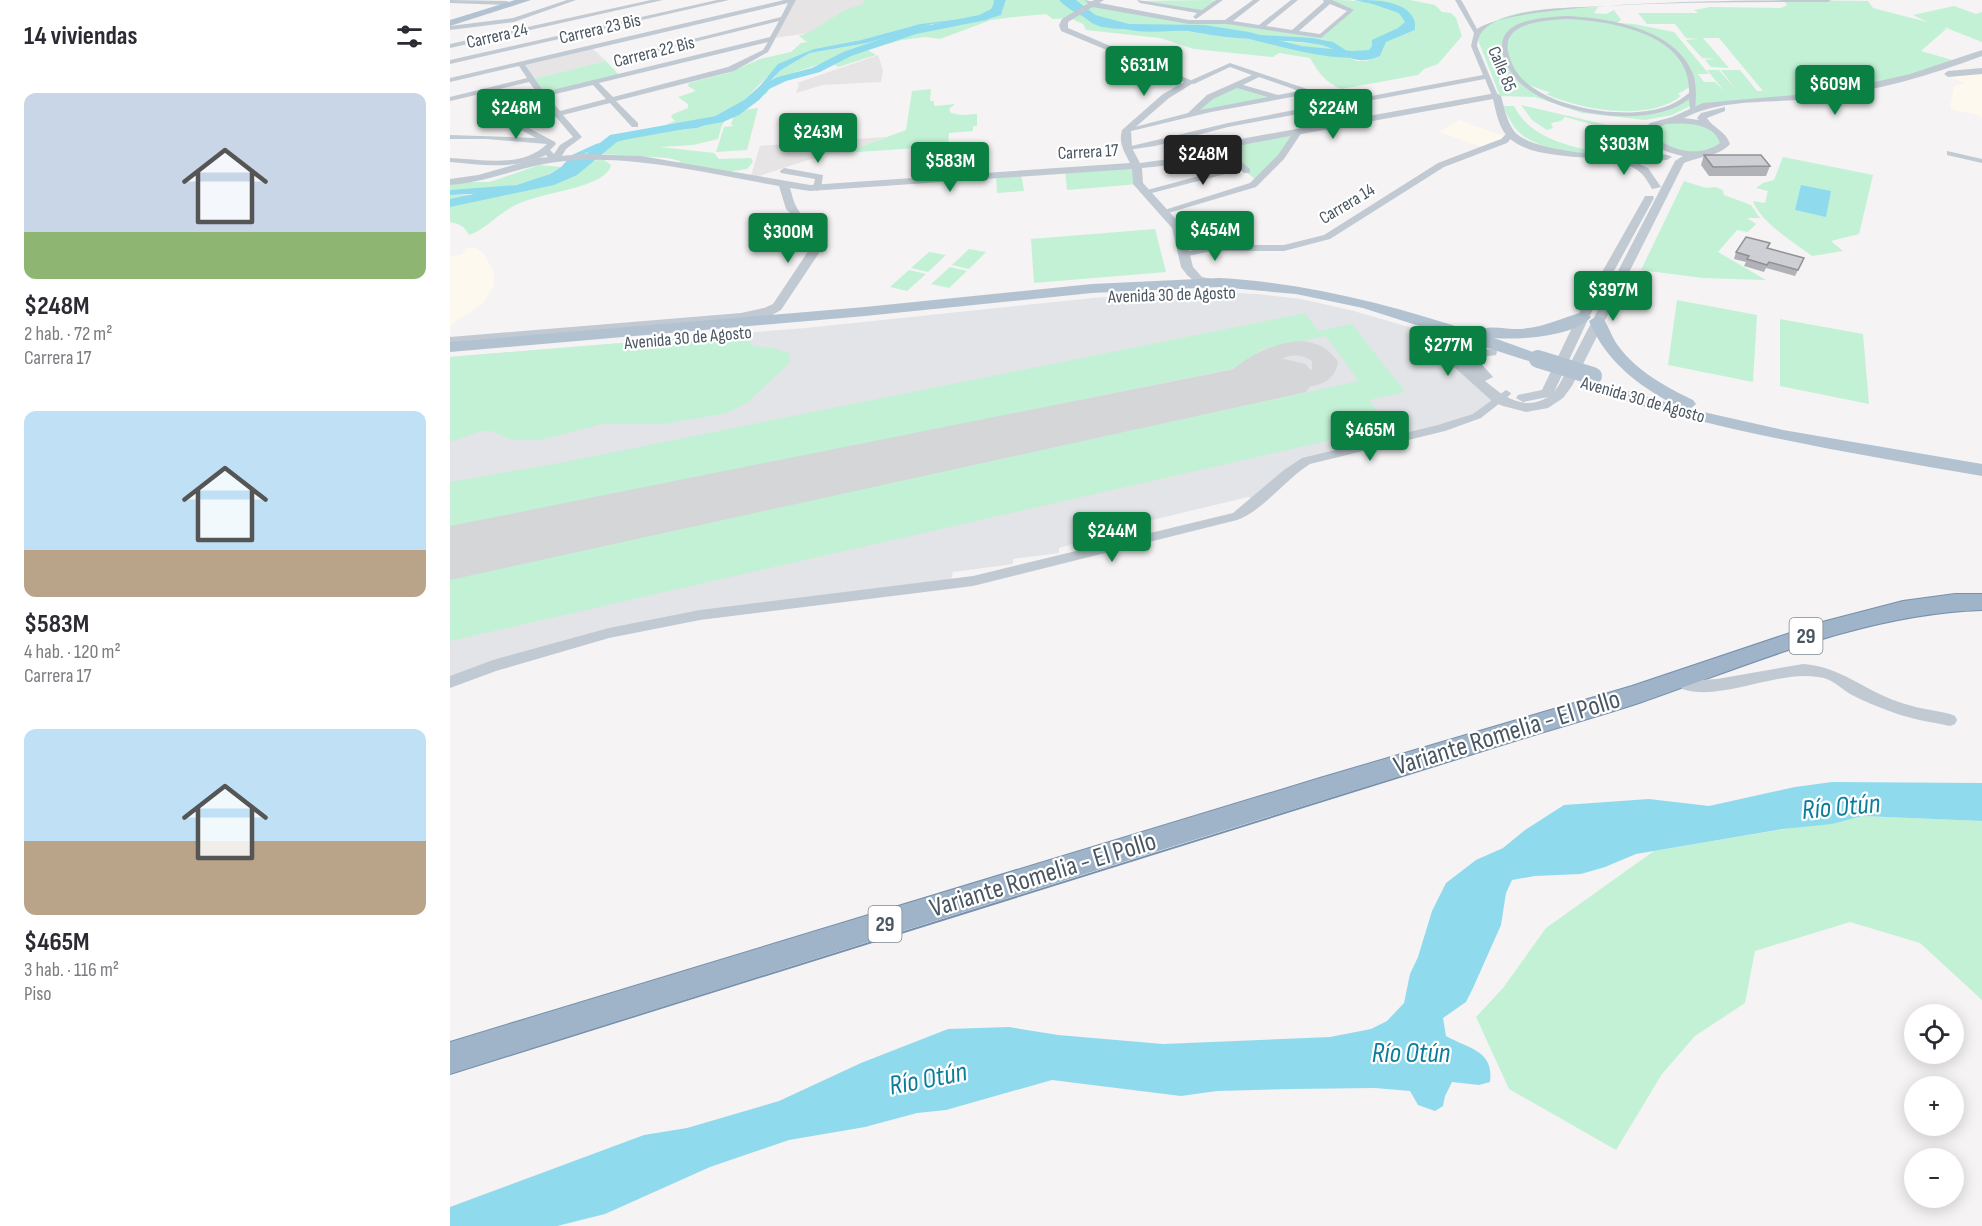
<!DOCTYPE html>
<html lang="es">
<head>
<meta charset="utf-8">
<style>
	body { margin:0; font-family:"Sofia Sans Condensed",sans-serif; background:#f7f7f7; color:#2b2b33; height:100vh; display:flex; flex-direction:column; font-size:22px; white-space:nowrap }
	* { box-sizing:border-box; margin:0 }
	p { font-size:20px; color:#7c7c81 }
	.icon { flex:none; width:33px; height:33px; fill:none; stroke:currentColor; stroke-width:2; stroke-linecap:round; stroke-linejoin:round }
	.map { position:relative; flex:1; overflow:hidden }
	.side { display:flex; flex-direction:column; background:#fff; width:450px }
	.side>* { flex:none }
	.tools { position:absolute; left:1454px; top:1004px; display:grid; gap:12px }
	.tools a { display:grid; place-items:center; width:60px; height:60px; border-radius:50%; background:#fff; box-shadow:0 3px 15px #0003; font-size:30px }
	.price { position:absolute; translate:-50% -51px; padding:0 14px; border-radius:6px; background:#0b8043; color:#fff; font-size:20px; line-height:39px; filter:drop-shadow(0 2px 3px #0008) }
	.price::after { content:''; position:absolute; left:50%; top:36px; width:18px; height:14px; margin-left:-9px; background:inherit; clip-path:polygon(0 0,100% 0,50% 100%) }
	.price.on { background:#222; color:#fff }
	ul { padding:0; list-style:none }
	li { display:grid; align-content:center; gap:12px; height:318px; padding:0 24px }
	li span { display:grid; place-items:center; height:186px; border-radius:12px; color:#555 }
	li>.icon { margin-inline-start:auto }
	span .icon { width:108px; height:108px; fill:#fffc; stroke-width:1 }
	li b { font-size:26px }
	h2 { display:flex; justify-content:space-between; align-items:center; height:72px; padding:0 24px; font-size:26px }
	main { display:flex; flex:1; min-height:0 }
	.map>svg:first-child { display:block }
	.commercial { fill:#fdf9ef }
	.education { fill:#e6e4e5 }
	.airport { fill:#e2e4e7 }
	.green { fill:#c3f1d5; fill-rule:evenodd }
	.water { fill:#90daee }
	.lines { fill:none; stroke-linecap:round; stroke-linejoin:round }
	.river { fill:#90daee; fill-rule:evenodd }
	.taxiway { fill:#d5d6d8; fill-rule:evenodd }
	.runway { fill:#d5d6d8; fill-rule:evenodd }
	.trunk-casing { stroke:#7690ad; stroke-width:2 }
	.pedestrian { fill:#c1cad2; fill-rule:evenodd }
	.minor { fill:#c1cad2; fill-rule:evenodd }
	.tertiary { fill:#c1cad2; fill-rule:evenodd }
	.primary { fill:#b3c2d1; fill-rule:evenodd }
	.trunk { fill:#9fb4c9; fill-rule:evenodd }
	.primary-bridge { stroke:#b3c2d1; stroke-width:18 }
	.wall { fill:#b0b2b7 }
	.building { fill:#cdcfd5; stroke:#909195; stroke-width:1.5 }
	.labels { text-anchor:middle; dominant-baseline:central; stroke-width:4.5; stroke-linejoin:round; paint-order:stroke }
	.far-street-label { font-size:18px; fill:#4a5661; stroke:#fff }
	.shield { fill:#fff; stroke:#808990; stroke-width:1.5 }
	.shield-label { font-size:21px; font-weight:bold; fill:#4a5661 }
	.near-street-label { font-size:27px; fill:#4a5661; stroke:#fff }
	.near-water-label { font-size:28px; font-style:italic; fill:#0c7c9b; stroke:#fff }
</style>
</head>
<body>
<main>
<section class="side">
<h2>14 viviendas<svg class="icon" aria-label="filters" viewBox="0 0 24 24"><path d="M4 7h16M4 17h16"/><circle cx="9" cy="7" r="2"/><circle cx="15" cy="17" r="2"/></svg></h2>
<ul>
<li><span style="background:linear-gradient(#c9d6e8 75%,#8fb573 0)"><svg class="icon" aria-label="home" viewBox="0 0 24 24"><path d="M3 11l9-7 9 7M6 9v11h12V9"/></svg></span><div><b>$248M</b><p>2 hab. · 72 m²</p><p>Carrera 17</p></div></li>
<li><span style="background:linear-gradient(#bfe0f5 75%,#b9a48a 0)"><svg class="icon" aria-label="home" viewBox="0 0 24 24"><path d="M3 11l9-7 9 7M6 9v11h12V9"/></svg></span><div><b>$583M</b><p>4 hab. · 120 m²</p><p>Carrera 17</p></div></li>
<li><span style="background:linear-gradient(#bfe0f5 60%,#b9a48a 0)"><svg class="icon" aria-label="home" viewBox="0 0 24 24"><path d="M3 11l9-7 9 7M6 9v11h12V9"/></svg></span><div><b>$465M</b><p>3 hab. · 116 m²</p><p>Piso</p></div></li>
</ul>
</section>
<div class="map">
<svg width="1532" height="1226" viewBox="0 0 1532 1226">
	<rect width="100%" height="100%" fill="#f5f3f3"/>
	<path class="commercial" d="M1532,71V118L1528,115L1500,109L1504,86L1515,83L1493,75Z
		M1009,120L1059,138L1038,149L989,132Z
		M16,248H26L34,254L44,272V285L34,302L0,326V256L12,254Z"/>
	<path class="education" d="M343,0H415L413,4L386,15L361,33L324,38Z
		M141,47L156,61L83,79L70,63Z
		M428,55L433,70L431,82L373,85L346,93L349,84L347,83Z
		M436,137L393,153L376,154L300,179L310,146Z"/>
	<path class="airport" d="M740,291L807,294L851,299L904,311L969,330L1048,399L1027,416L867,457L808,501L798,497L627,538V543L609,548V553L563,559V564L503,572L500,585L388,599L159,633L0,682V357L356,328L643,298Z"/>
	<path class="green" d="M415,0H544C545,8 541,13 534,16L470,24L411,40L364,49L317,77L294,100L263,117L204,130L225,121L221,117L223,114L238,108V104L228,97L246,91L238,86L239,83L278,73L310,59L341,52L351,43L357,42L349,36C368,31 380,16 398,9C405,6 411,7 415,0Z
		M553,0H611L651,27L657,28L723,29L774,37L867,44L884,48L893,55L907,61H916L930,56L936,42L965,30L966,27L950,7L922,0H960L985,5L992,12L1001,13L1006,18L1012,36L988,64L974,69L968,75L891,89C876,83 868,72 860,58L829,53L823,57L744,49L710,38L636,30L633,24L620,18L603,19L596,14L564,17L541,20L490,39L475,37L452,40L399,55L418,50L426,55L388,67L379,61L328,78L316,94L282,111L272,125L268,139L243,145L210,147L264,153L269,159L301,158L303,162L297,169L272,173L227,166L230,161L218,158L136,153L164,142L200,133L247,128L263,122L302,99L331,70L360,53L417,43L471,26L535,20L552,13L555,3Z
		M626,0H637L642,5L739,22H777L871,36L901,10L876,0C900,0 943,0 957,22L952,30L923,43L925,50C908,63 892,45 875,40L776,33L720,26H671L652,20Z
		M760,0L768,1L753,12L690,1Z
		M1333,0L1418,1L1423,8L1477,22L1463,15L1504,6L1526,14L1532,12V42L1494,27L1496,29L1471,51L1509,62L1383,93L1276,103L1243,109L1242,105L1222,115L1195,120L1132,113L1085,97L1050,96L1028,40C1036,6 1120,8 1148,7L1144,13L1156,14L1164,10L1171,20L1167,23L1184,24L1224,32L1259,74H1248L1254,82H1265L1274,91L1257,70H1269L1287,91L1271,70H1290L1307,91H1313L1269,38H1253L1279,68L1261,67L1255,60L1265,59L1252,58L1236,40L1248,39L1236,38L1225,24H1197L1188,13H1248L1244,10L1260,7L1331,8L1337,5ZM1079,85L1101,93L1096,94C1131,110 1199,122 1231,96L1228,94L1243,85L1238,98L1217,108L1182,113L1148,112L1102,100Z
		M156,61L170,76L92,95L83,79Z
		M786,85L828,98L740,115L760,97Z
		M481,89L480,101H484V106L505,104L499,109L501,113L511,115L527,114V126H523V131L499,133L498,146L393,153L456,130L462,91Z
		M1071,105L1175,129L1184,132L1181,135L1115,117L1111,121L1101,123L1103,128L1097,130L1082,120Z
		M1053,106H1064C1082,142 1127,147 1163,156C1136,154 1092,152 1071,134C1063,128 1058,116 1053,106Z
		M308,108L297,150L266,152L274,127L283,126L281,124L286,111Z
		M1220,121L1257,126L1275,141L1258,153L1220,150L1198,129Z
		M848,132L807,181L770,149Z
		M1333,157L1423,175L1409,234L1381,241L1393,251L1362,256C1344,242 1311,223 1303,201L1315,203L1318,191L1306,188L1313,183L1324,180Z
		M154,160L161,165C158,184 108,191 92,196C80,199 67,203 57,210C44,218 34,230 19,235C15,226 9,224 0,222V195C32,195 69,196 98,182C123,171 123,161 154,160Z
		M89,165L111,167C78,189 38,189 0,190V182H40Z
		M687,166L688,184L617,190L615,170Z
		M571,173L574,191L547,193L546,175Z
		M1234,181L1256,188L1265,187L1273,190L1274,195L1301,205L1310,218H1297L1306,224L1298,232L1287,230L1268,252L1316,280L1253,278L1191,270Z
		M705,229L716,272L584,283L581,239Z
		M519,249L536,252L519,269L502,265Z
		M479,252L496,255L478,272L461,268Z
		M500,267L517,271L499,288L481,284Z
		M459,270L476,274L457,291L440,287Z
		M1227,300L1307,315L1303,382L1218,365Z
		M855,313L868,331L902,324L955,392L919,400L938,427L0,641V578L909,381L876,336L812,349L786,368L0,528V482L115,462Z
		M1330,319L1413,334L1419,404L1330,386Z
		M293,333L303,346L322,348L339,353L340,362L297,403L277,413L214,424H152L90,440H62L41,431H31L0,442V357Z
		M1412,816L1532,821V1000L1470,943L1400,922L1305,951L1295,1003L1245,1036L1212,1074L1166,1150L1059,1089L1026,1017L1053,988L1096,928L1204,851Z"/>
	<path class="water" d="M544,0H553L555,3L551,15L535,20L482,24L417,43L360,53L331,70L302,99L263,122L247,128L200,133L151,146L136,153L120,170L99,182L63,192L0,195V190L67,185L100,174L111,167L122,155L146,144L199,130L256,121L294,100L310,86L328,64L364,49L411,40L470,24L534,16L543,9Z
		M611,0H626L652,20L671,26H720L776,33L863,38L883,42L902,54L911,55L925,50L922,43L952,30L957,22C945,4 923,5 904,0C924,0 969,2 965,30L936,42L930,56C899,69 894,48 866,44C836,40 805,40 775,37C756,35 738,30 720,29C697,28 674,31 651,27L642,23Z
		M1351,185L1381,191L1376,217L1345,210Z
		M1382,782L1532,783V821L1412,816L1382,824L1333,829L1186,854L1155,867L1131,874L1085,876L1062,880L1056,893L1051,925L1023,988L1016,1002L993,1018L996,1036C1019,1049 1044,1050 1040,1082L1029,1085L1002,1082L995,1096L993,1106L985,1111L968,1105L960,1091L925,1088L844,1089L767,1091L731,1096L602,1080L496,1110L467,1113L415,1127L339,1140L260,1167L155,1214L107,1226H0V1207L194,1135L237,1128L329,1101L411,1063L498,1029L559,1027L608,1035L713,1044L880,1037L921,1029L937,1021L954,1003L960,974L968,957L982,911L996,883L1026,860L1053,848L1075,830L1114,805L1199,799L1259,806L1345,787Z"/>
	<g class="lines">
		<path class="river" d="M546,0H556L549,13L536,20L466,34L401,56L370,72L336,81L319,89L309,100L289,115L273,122L168,141L127,175L104,185L0,207V199L95,179L117,169L160,135L266,116L281,109L301,96L311,85L328,77L362,68L393,52L460,29L529,15L541,9Z
			M609,0H621L645,15L679,24L754,25L799,32L851,46L902,51L919,50L922,46V40L948,28L955,22L949,13L911,0C930,0 960,2 965,23L956,32L932,43L933,47L926,55C871,67 808,35 754,31C728,29 700,35 675,29C652,24 627,18 609,0Z"/>
		<path class="taxiway" d="M848,341C866,342 878,347 888,362C883,392 848,389 825,383L821,378L825,373C838,370 851,376 862,369V361C824,336 804,403 769,394L765,389C783,363 817,344 848,341Z"/>
		<path class="runway" d="M834,359L856,364L866,378L856,392L0,580V526Z"/>
		<defs>
			<path id="trunk" d="M1505,594H1532V610C1413,614 1302,664 1192,702C1156,714 1120,724 1084,735C722,846 361,960 0,1074V1042L870,778L1182,686L1376,621L1453,601Z"/>
		</defs>
		<use href="#trunk" class="trunk-casing"/>
		<path class="pedestrian" d="M1114,16C1155,17 1226,28 1243,74C1247,84 1246,100 1245,110L1240,109L1239,99C1202,129 1112,116 1076,88C1066,80 1058,70 1054,58C1042,20 1088,18 1114,16ZM1114,19C1158,20 1242,33 1239,93C1233,98 1227,102 1220,105C1182,121 1111,110 1079,85C1069,77 1062,67 1059,55C1049,23 1092,21 1114,19Z"/>
		<path class="minor" d="M0,0L57,1L60,3L57,5L0,3Z
			M117,0H126L64,22L0,30V26L63,18Z
			M201,0H213L0,48V44Z
			M267,0H279L0,64V60Z
			M334,0H346L318,52L284,71L166,101L188,123V127H182L160,103L113,115L132,137L116,149L108,162H102L96,155C65,170 33,165 0,162V158C32,159 71,169 97,144L37,139H0V135L86,138L43,115L30,94L0,101V97L77,78L69,66L0,82V78ZM338,3L331,17L175,56L179,58L329,21L320,37L94,92L75,65ZM318,42L313,50L278,67L163,97L149,83ZM79,82L103,113L88,117L52,113L37,92ZM143,85L156,99L110,111L97,96ZM106,117L123,137L110,145L104,154L100,150L106,144L105,142L62,119L88,121Z
			M634,0L739,20H775L803,0H810L783,21L809,25L841,0H848L816,26L842,30L874,2L873,0H882L904,10L871,38L777,24H739L642,7ZM880,4L897,11L870,34L849,31Z
			M687,0L752,10L766,0H773L746,19L743,17L747,13L690,3Z
			M1005,0H1011L1013,3L1027,29C1069,0 1315,0 1381,0L1378,2C1303,2 1228,2 1153,6C1119,8 1082,7 1049,20C1037,25 1028,32 1027,46L1049,98H1043L1035,79L778,127L705,146L677,150L673,148L778,123L891,101L858,94L761,112L677,132L673,130L738,113L757,95L802,75L780,67L744,84L737,82L780,63L860,90L900,100L1033,75L1021,46L1024,33ZM809,77L849,91L828,95L793,85ZM787,88L818,97L750,110L763,99Z
			M845,130L852,132L834,159L806,187L715,214L708,212L800,183L828,155Z
			M1058,132L1065,134L1057,143L994,167L880,239L834,251H761L734,257L729,254L761,245H834L874,235L988,163L1051,139Z
			M767,147H773L800,169V173H794L791,170L694,195L690,192L786,166L767,151Z
			M1497,151L1532,159V163L1497,155Z
			M334,168L373,175L371,188L367,191L363,188L365,179L331,173L330,171Z
			M314,308L318,309V313L291,319L0,343V337L291,313Z
			M1056,390L1061,393L1060,395L1031,418L995,431L860,464C837,478 810,513 787,520L523,586L250,620L159,638L46,671L0,688V676L43,660L159,628L250,610L523,576L783,513L834,470L852,458L988,425L1023,414Z
			M1353,664C1392,667 1413,690 1449,702C1465,708 1483,710 1500,714L1505,716L1507,720L1505,724L1500,726C1481,722 1460,719 1442,712C1428,707 1413,701 1400,694C1389,687 1381,678 1368,677C1327,670 1272,702 1232,689L1230,685L1232,681L1267,679Z"/>
		<path class="tertiary" d="M644,0H654L618,22V28L745,82L719,98L681,131L682,148L690,163L712,160L796,138L1046,93L1051,96C1054,107 1057,122 1064,131C1081,153 1163,156 1191,156C1200,156 1215,152 1222,157L1217,160L1185,162L1198,168L1211,187L1202,189C1199,184 1196,178 1192,174C1167,148 1092,167 1059,138C1049,129 1046,112 1043,99L797,144L712,166L692,168L693,183L733,227L743,267L752,277L767,280L769,283L763,287L744,281L737,275L731,267L722,228L683,184L682,169L360,191L340,188C342,194 343,201 346,206C355,226 380,224 369,253L331,310L313,320L294,326L288,322L290,319L323,304L357,253L361,243L360,233L336,209L329,186C259,174 187,155 116,161C76,164 40,182 0,185V179L28,175L88,158L133,154L191,156L360,185L680,163C675,153 668,143 672,130L713,94L734,82L611,31L609,25L612,19Z
			M1532,50V56C1479,76 1425,91 1369,98C1324,104 1275,97 1234,118L1249,120L1247,118L1251,113L1275,107V111L1257,118C1264,129 1275,130 1280,144C1268,157 1250,156 1234,163L1122,386L1113,398L1098,408L1076,412L1053,406L1043,402L963,330L969,326L973,327L1018,366L1015,359L1023,350L1046,349L1047,352L1046,355L1032,357L1028,360L1043,377L1035,381C1053,396 1074,412 1098,397L1073,402L1066,398L1068,395L1092,390L1130,311L1194,198L1195,196H1203L1204,198L1142,311L1104,392L1109,385L1225,161L1233,156C1215,152 1202,147 1192,131L1200,123L1222,117L1253,103L1369,93L1416,84L1460,74ZM1216,124C1234,123 1263,122 1270,143C1251,158 1215,152 1202,131Z
			M1532,68V74L1498,77L1494,74L1498,71Z"/>
		<path class="primary" d="M65,0H81L0,26V20Z
			M769,278C859,283 942,305 1027,333C1035,324 1053,329 1064,329C1093,329 1107,319 1133,312L1141,317C1124,337 1068,340 1044,338L1094,356L1096,359L1088,364L913,308L846,294L769,287L642,293L415,316L0,352V342L415,307L642,284Z
			M1147,316L1153,318C1159,327 1162,338 1169,347C1188,372 1216,387 1243,400L1246,404L1240,409L1333,430L1532,464V476C1397,453 1263,430 1132,388L1130,384L1132,380L1138,379L1225,405C1187,385 1156,361 1139,321Z"/>
		<use href="#trunk" class="trunk"/>
		<path class="primary-bridge" d="M1088,359L1143,376"/>
	</g>
	<path class="wall" d="M1254,155L1320,166L1316,176H1259L1251,165Z
		M1320,243L1318,248L1354,258L1345,276L1316,268L1314,272L1294,266L1296,262L1284,259L1286,252Z"/>
	<path class="building" d="M1254,155H1311L1320,166L1263,167Z
		M1296,237L1320,243L1317,248L1354,258L1348,270L1319,262L1317,265L1297,259L1299,256L1286,252Z"/>
	<g class="labels">
		<g class="far-street-label">
			<text transform="translate(150 29) rotate(-13)">Carrera 23 Bis</text>
			<text transform="translate(47 36) rotate(-13)">Carrera 24</text>
			<text transform="translate(204 52) rotate(-14)">Carrera 22 Bis</text>
			<text transform="translate(1052 69) rotate(67)">Calle 85</text>
			<text transform="translate(638 152) rotate(-3)">Carrera 17</text>
			<text transform="translate(897 204) rotate(-31)">Carrera 14</text>
			<text transform="translate(722 295) rotate(-2)">Avenida 30 de Agosto</text>
			<text transform="translate(238 338) rotate(-5)">Avenida 30 de Agosto</text>
			<text transform="translate(1193 400) rotate(16)">Avenida 30 de Agosto</text>
		</g>
		<g class="shield">
			<rect x="1339.5" y="618" width="33" height="36" rx="4.5"/>
			<rect x="418.5" y="906" width="33" height="36" rx="4.5"/>
		</g>
		<g class="shield-label">
			<text x="1356" y="636">29</text>
			<text x="435" y="924">29</text>
		</g>
		<g class="near-street-label">
			<text transform="translate(1057 733) rotate(-17)">Variante Romelia - El Pollo</text>
			<text transform="translate(593 875) rotate(-17)">Variante Romelia - El Pollo</text>
		</g>
		<g class="near-water-label">
			<text transform="translate(1391 807) rotate(-5)">Río Otún</text>
			<text x="961" y="1053">Río Otún</text>
			<text transform="translate(478 1079) rotate(-11)">Río Otún</text>
		</g>
	</g>
</svg>
<div class="tools">
<a><svg class="icon" aria-label="locate" viewBox="0 0 24 24"><circle cx="12" cy="12" r="6"/><path d="M12 2v4M12 18v4M2 12h4M18 12h4"/></svg></a>
<a>+</a>
<a>−</a>
</div>
<b class="price" style="left:694px;top:97px">$631M</b>
<b class="price" style="left:1385px;top:116px">$609M</b>
<b class="price" style="left:66px;top:140px">$248M</b>
<b class="price" style="left:883px;top:140px">$224M</b>
<b class="price" style="left:368px;top:164px">$243M</b>
<b class="price" style="left:1174px;top:176px">$303M</b>
<b class="price on" style="left:753px;top:186px">$248M</b>
<b class="price" style="left:500px;top:193px">$583M</b>
<b class="price" style="left:765px;top:262px">$454M</b>
<b class="price" style="left:338px;top:264px">$300M</b>
<b class="price" style="left:1163px;top:322px">$397M</b>
<b class="price" style="left:998px;top:377px">$277M</b>
<b class="price" style="left:920px;top:462px">$465M</b>
<b class="price" style="left:662px;top:563px">$244M</b>
</div>
</main>
</body>
</html>
